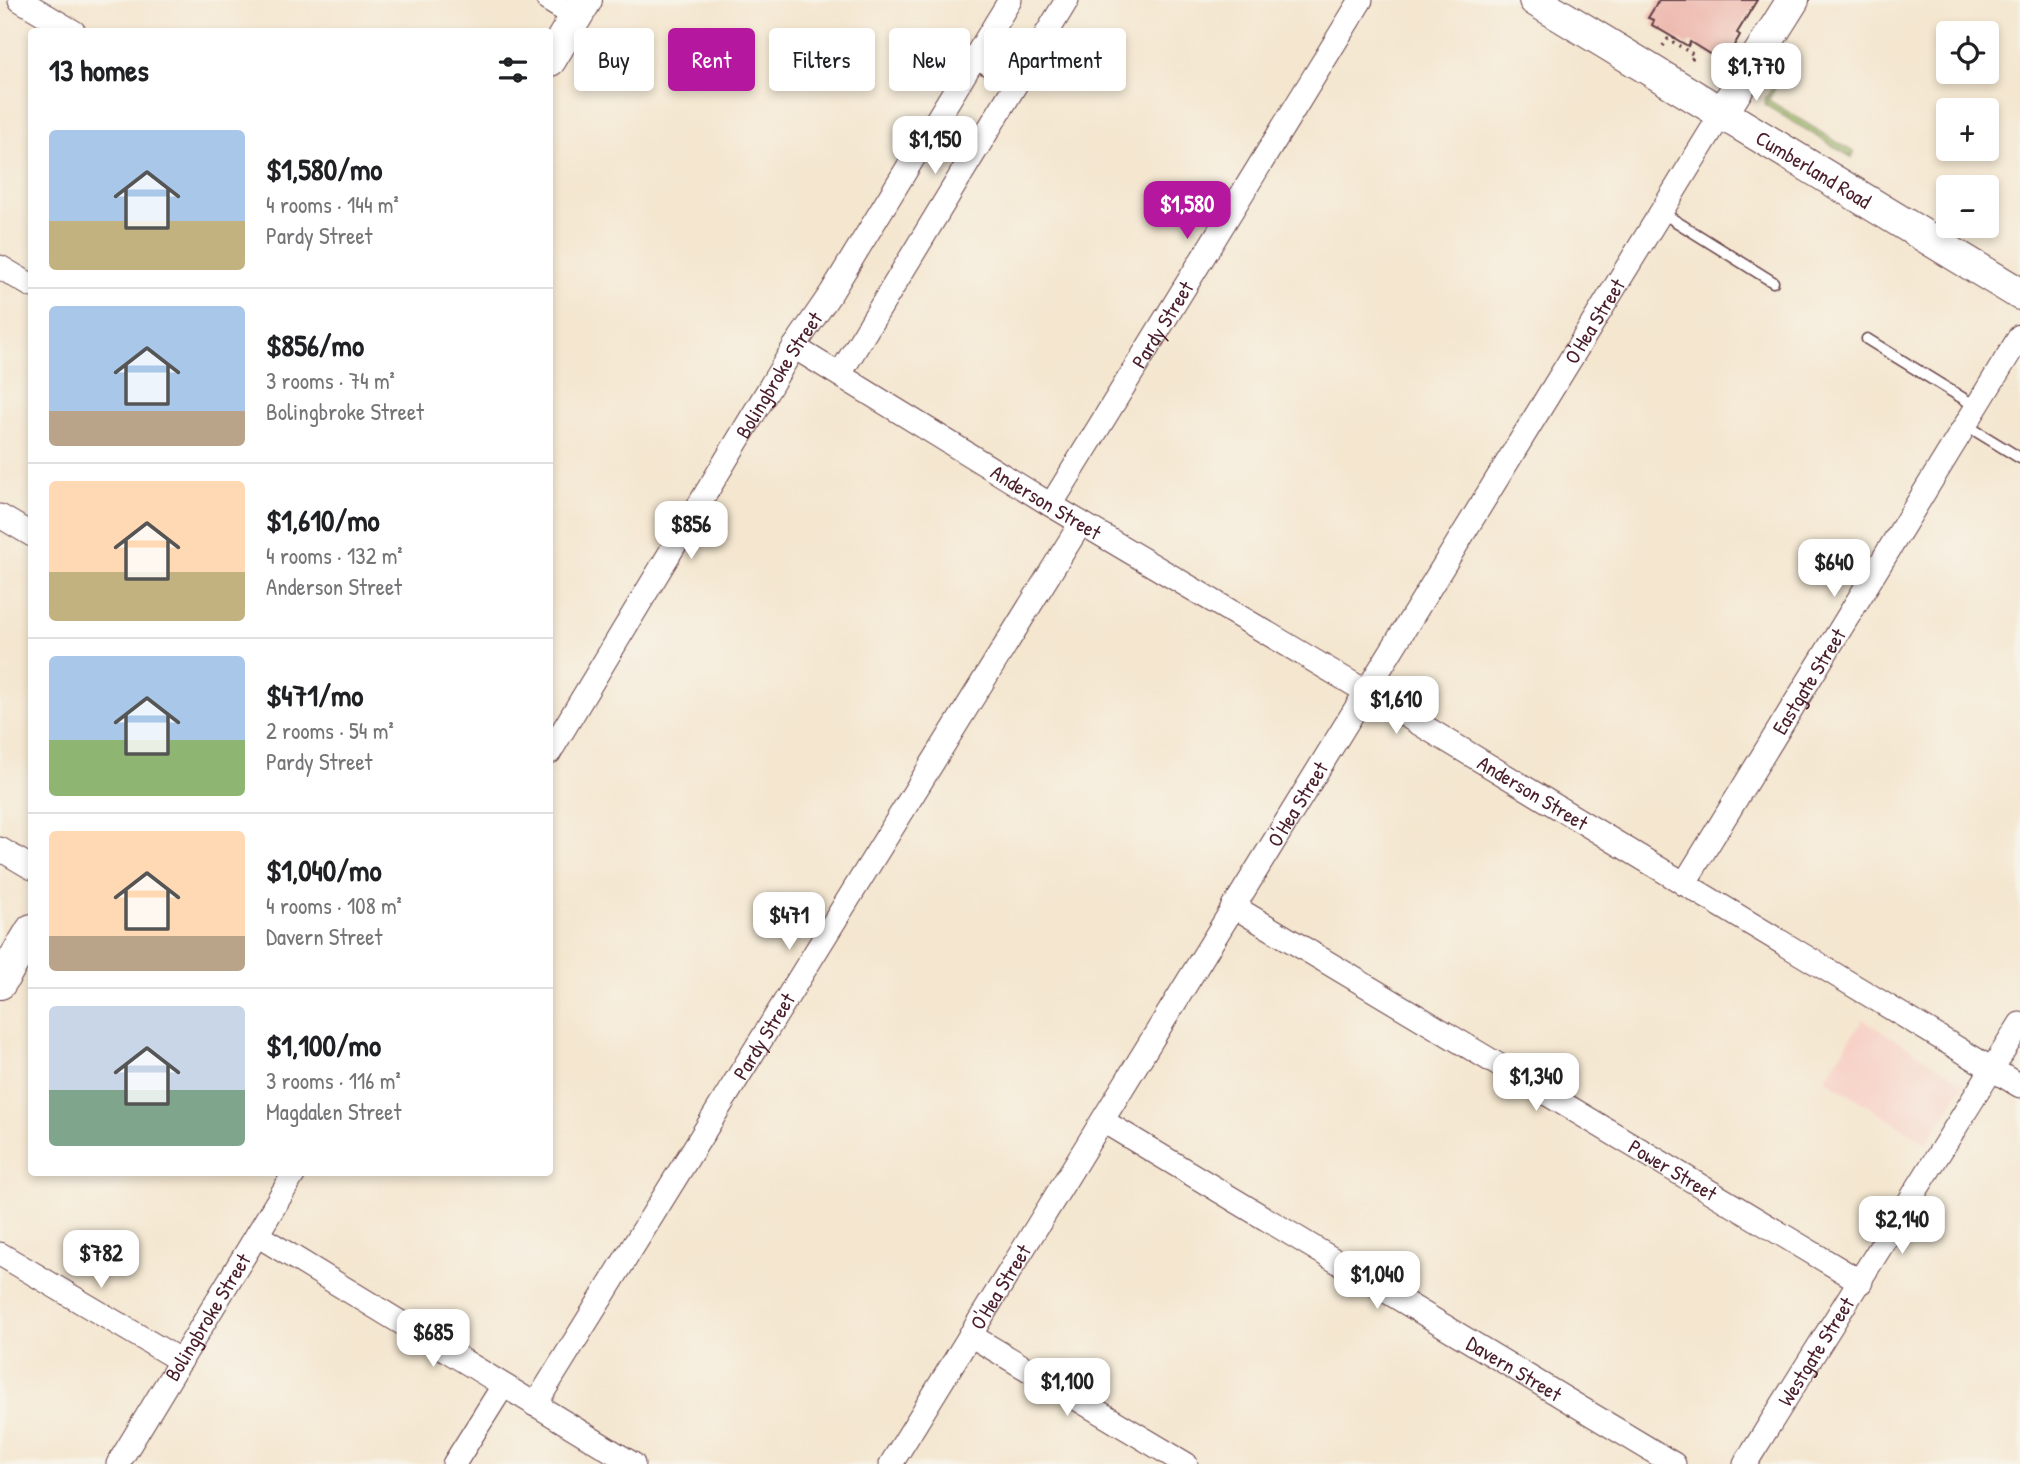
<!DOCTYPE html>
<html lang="en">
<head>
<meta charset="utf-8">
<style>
	body { margin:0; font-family:"Patrick Hand",sans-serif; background:#f6f6f6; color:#202124; height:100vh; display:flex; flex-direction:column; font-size:26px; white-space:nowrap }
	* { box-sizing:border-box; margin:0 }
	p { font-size:23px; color:#757577 }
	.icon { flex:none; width:38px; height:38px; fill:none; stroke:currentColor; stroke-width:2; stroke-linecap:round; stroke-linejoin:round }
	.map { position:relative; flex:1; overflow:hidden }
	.details { position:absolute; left:28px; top:28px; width:525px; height:1148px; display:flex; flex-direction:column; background:#fff; border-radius:7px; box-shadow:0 4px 10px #0003 }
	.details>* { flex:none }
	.banner { position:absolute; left:574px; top:28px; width:665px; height:63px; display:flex; gap:14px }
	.fabs { position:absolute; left:1936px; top:21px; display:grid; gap:14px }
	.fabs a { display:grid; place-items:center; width:63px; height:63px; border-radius:7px; background:#fff; box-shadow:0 4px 10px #0003; font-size:35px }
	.price { position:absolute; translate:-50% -60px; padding:0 16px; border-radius:14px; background:#fff; color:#222; font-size:23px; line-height:46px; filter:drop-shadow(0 2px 4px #0008) }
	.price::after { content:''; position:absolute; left:50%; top:42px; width:21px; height:16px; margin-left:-10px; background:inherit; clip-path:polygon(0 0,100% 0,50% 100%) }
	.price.on { background:#b5179e; color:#fff }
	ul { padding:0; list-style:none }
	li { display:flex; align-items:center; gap:21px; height:175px; padding:0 21px }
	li+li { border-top:2px solid #e0e0e0 }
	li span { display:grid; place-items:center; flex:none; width:196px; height:140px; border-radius:7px; color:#555 }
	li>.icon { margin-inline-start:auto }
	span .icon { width:84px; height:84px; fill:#fffc; stroke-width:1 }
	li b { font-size:30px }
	h2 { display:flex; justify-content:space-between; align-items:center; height:84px; padding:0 21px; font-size:30px }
	.chip { padding:0 24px; border-radius:7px; background:#fff; box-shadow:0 4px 10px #0003; font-size:24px; line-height:63px }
	.chip.on { background:#b5179e; color:#fff }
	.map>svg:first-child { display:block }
	.built { fill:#f7d1c7 }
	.green { fill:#a4c872; stroke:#77744e; stroke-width:2 }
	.building { fill:#edb3a9 }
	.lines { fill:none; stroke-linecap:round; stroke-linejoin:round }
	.lane-casing { stroke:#643d44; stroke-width:13 }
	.street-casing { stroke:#643d44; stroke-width:25 }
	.secondary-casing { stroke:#643d44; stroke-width:34 }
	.path { stroke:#643d44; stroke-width:3.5; stroke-dasharray:2 5; stroke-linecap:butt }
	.lane { stroke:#fff; stroke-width:10 }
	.street { stroke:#fff; stroke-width:23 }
	.secondary { stroke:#fff; stroke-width:32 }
	.labels { text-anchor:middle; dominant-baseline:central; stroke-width:5; stroke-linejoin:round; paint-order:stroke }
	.street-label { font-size:21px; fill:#4a1f2b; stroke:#f7f3e8 }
</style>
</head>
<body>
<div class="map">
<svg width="2020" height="1464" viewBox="0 0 2020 1464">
	<rect width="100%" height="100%" fill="#f7f3e8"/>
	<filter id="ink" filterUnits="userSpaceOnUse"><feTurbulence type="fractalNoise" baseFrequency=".0143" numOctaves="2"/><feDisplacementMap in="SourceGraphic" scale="14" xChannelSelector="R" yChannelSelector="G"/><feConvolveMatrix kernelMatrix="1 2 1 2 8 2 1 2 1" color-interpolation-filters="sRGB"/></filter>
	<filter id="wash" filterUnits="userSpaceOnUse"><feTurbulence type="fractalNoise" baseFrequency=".00686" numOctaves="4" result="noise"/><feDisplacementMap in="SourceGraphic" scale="28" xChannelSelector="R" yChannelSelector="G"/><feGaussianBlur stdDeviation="1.57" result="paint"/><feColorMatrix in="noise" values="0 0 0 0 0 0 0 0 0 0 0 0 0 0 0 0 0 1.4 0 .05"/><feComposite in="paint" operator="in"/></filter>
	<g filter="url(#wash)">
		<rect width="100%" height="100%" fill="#f4e6cf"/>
		<path class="built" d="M1863,1019L1964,1083L1927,1143L1825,1079Z"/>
		<path class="green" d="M1776,81H1779L1768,100L1854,153L1852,157L1766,105L1765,99Z"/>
		<g id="blocks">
			<path class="building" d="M1659,0H1757L1737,33L1740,35L1724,63L1690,42L1688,46L1652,25L1654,20L1648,18Z"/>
		</g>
	</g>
	<g filter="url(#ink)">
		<use href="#blocks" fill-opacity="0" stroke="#643d44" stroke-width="2"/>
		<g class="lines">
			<defs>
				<path id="lane" d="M973,62L1015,87
					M1661,212L1773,282
					M1867,339L1977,407
					M1966,425L2020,458"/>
				<g id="street">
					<path d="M20,0L74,32"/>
					<path d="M548,0L576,17"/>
					<path d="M0,267L32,286"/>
					<path id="s1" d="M794,347L1051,505L1365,691L2020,1086"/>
					<path d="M840,374L1067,0"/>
					<path id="s2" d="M1051,505L1361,0"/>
					<path d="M0,516L32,535"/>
					<path id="s3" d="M550,752L794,347L831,293L1010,0"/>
					<path d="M0,849L32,868"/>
					<path id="s4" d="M1684,884L2020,336"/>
					<path id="s5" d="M1233,906L1861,1282"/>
					<path id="s6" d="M1103,1121L1674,1464"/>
					<path d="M257,1235L633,1464"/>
					<path d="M0,1254L181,1361"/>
					<path d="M970,1335L1186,1464"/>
					<path id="s7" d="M535,1405L1081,523"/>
					<path id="s8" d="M118,1464L295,1172"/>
					<path d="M454,1464L503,1386"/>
					<path id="s9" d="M891,1464L1722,113"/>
					<path id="s10" d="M1745,1464L2020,1024"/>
				</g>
				<g id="secondary">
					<path id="s11" d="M1535,0L2020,294"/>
					<path d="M550,60L586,0"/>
					<path d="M1722,113L1793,0"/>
					<path d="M0,983L32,930"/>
				</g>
			</defs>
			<use href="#lane" class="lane-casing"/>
			<use href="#street" class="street-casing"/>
			<use href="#secondary" class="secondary-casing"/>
			<path class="path" d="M1663,46L1668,39L1694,55L1690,62"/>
			<use href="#lane" class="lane"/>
			<use href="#street" class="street"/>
			<use href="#secondary" class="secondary"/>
		</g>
	</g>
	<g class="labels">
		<g class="street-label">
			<text stroke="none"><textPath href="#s11" startOffset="326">Cumberland Road</textPath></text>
			<text stroke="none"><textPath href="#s9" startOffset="1342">O'Hea Street</textPath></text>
			<text stroke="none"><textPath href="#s2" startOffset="212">Pardy Street</textPath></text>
			<text stroke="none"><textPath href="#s3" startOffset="441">Bolingbroke Street</textPath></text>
			<text stroke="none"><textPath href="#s1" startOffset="296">Anderson Street</textPath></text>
			<text stroke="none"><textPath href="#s4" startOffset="238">Eastgate Street</textPath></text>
			<text stroke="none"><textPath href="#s1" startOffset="863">Anderson Street</textPath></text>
			<text stroke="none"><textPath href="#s9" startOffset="775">O'Hea Street</textPath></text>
			<text stroke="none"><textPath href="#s7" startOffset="434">Pardy Street</textPath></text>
			<text stroke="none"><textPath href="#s5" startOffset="513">Power Street</textPath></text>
			<text stroke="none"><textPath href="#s9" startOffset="208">O'Hea Street</textPath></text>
			<text stroke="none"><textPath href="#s8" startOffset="172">Bolingbroke Street</textPath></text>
			<text stroke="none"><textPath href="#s10" startOffset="133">Westgate Street</textPath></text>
			<text stroke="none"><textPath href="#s6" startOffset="480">Davern Street</textPath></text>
		</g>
	</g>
</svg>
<div class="fabs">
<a><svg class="icon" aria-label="locate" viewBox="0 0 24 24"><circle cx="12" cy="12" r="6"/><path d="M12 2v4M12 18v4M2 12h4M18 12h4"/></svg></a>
<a>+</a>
<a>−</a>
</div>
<b class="price" style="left:1756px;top:103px">$1,770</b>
<b class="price" style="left:935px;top:176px">$1,150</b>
<b class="price on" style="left:1187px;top:241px">$1,580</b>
<b class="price" style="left:691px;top:561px">$856</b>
<b class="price" style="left:1834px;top:599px">$640</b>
<b class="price" style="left:1396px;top:736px">$1,610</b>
<b class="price" style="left:789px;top:952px">$471</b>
<b class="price" style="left:1536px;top:1113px">$1,340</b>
<b class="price" style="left:1902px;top:1256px">$2,140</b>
<b class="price" style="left:101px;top:1290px">$782</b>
<b class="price" style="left:1377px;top:1311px">$1,040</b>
<b class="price" style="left:433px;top:1369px">$685</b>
<b class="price" style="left:1067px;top:1418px">$1,100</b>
<div class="banner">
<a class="chip">Buy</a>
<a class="chip on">Rent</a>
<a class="chip">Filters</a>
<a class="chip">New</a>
<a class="chip">Apartment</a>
</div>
<section class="details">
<h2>13 homes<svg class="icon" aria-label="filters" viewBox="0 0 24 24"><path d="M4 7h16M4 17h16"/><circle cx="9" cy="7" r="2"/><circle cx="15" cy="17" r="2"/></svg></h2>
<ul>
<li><span style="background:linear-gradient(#a9c7e8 65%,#c2b280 0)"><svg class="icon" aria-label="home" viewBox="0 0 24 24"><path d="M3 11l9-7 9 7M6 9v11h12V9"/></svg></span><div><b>$1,580/mo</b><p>4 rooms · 144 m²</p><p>Pardy Street</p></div></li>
<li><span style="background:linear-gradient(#a9c7e8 75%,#b9a48a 0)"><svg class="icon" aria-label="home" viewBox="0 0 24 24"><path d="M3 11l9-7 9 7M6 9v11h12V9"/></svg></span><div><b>$856/mo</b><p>3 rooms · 74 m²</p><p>Bolingbroke Street</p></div></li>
<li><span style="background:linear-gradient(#ffd9b3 65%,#c2b280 0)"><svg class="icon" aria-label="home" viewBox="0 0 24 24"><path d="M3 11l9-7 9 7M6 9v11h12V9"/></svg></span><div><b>$1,610/mo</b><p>4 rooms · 132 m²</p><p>Anderson Street</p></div></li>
<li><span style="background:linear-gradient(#a9c7e8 60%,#8fb573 0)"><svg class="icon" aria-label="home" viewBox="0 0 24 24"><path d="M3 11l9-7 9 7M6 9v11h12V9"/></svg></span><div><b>$471/mo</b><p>2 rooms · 54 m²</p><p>Pardy Street</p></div></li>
<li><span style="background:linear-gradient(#ffd9b3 75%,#b9a48a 0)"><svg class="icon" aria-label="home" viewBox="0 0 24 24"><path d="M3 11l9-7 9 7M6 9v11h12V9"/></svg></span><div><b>$1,040/mo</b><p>4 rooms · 108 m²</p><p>Davern Street</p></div></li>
<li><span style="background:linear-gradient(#c9d6e8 60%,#7fa58c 0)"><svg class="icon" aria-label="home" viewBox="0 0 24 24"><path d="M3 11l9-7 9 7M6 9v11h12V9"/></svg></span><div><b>$1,100/mo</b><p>3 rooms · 116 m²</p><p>Magdalen Street</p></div></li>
</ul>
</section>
</div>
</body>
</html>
